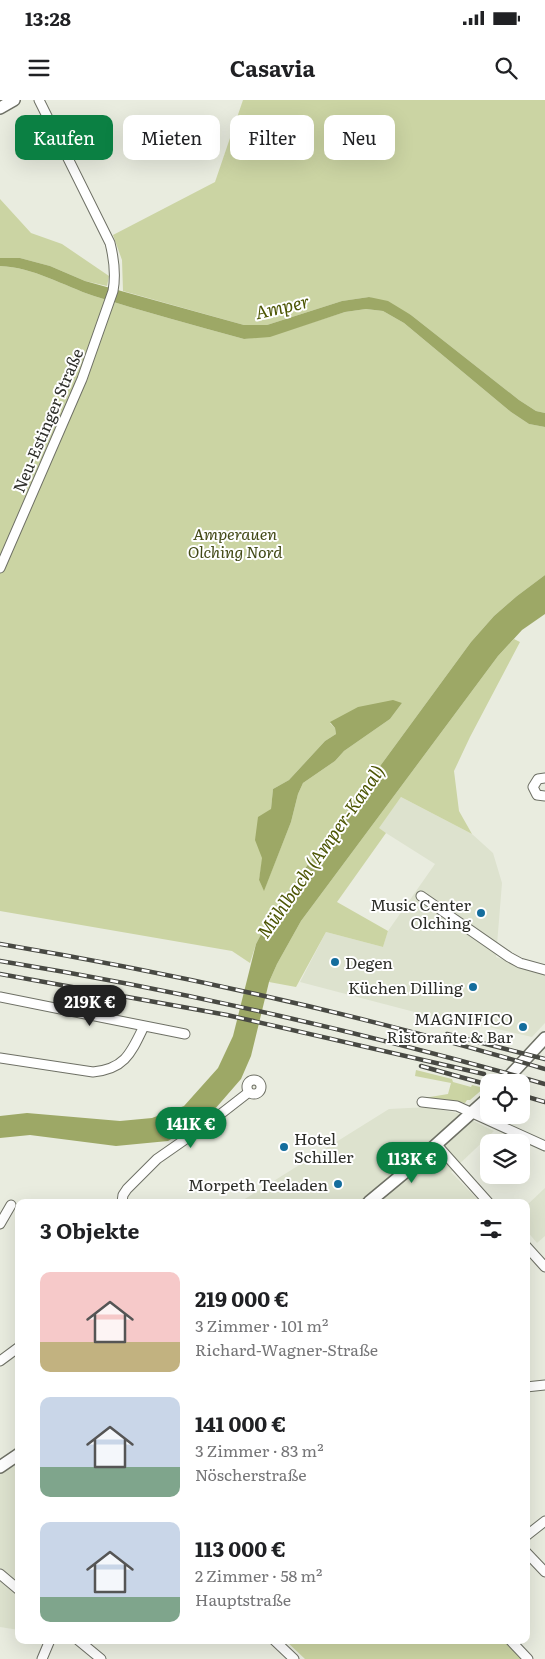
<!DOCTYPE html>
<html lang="de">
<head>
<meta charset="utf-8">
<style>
	body { margin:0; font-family:Literata,serif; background:#f6f6f6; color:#202124; height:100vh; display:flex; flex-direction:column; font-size:19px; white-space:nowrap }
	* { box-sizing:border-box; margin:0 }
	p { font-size:16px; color:#757577 }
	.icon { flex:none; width:28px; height:28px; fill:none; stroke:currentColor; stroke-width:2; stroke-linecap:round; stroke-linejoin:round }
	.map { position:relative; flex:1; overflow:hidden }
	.side { position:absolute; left:15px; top:1099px; width:515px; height:445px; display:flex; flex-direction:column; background:#fff; border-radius:10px; box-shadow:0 5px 20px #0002 }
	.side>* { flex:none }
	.guide { position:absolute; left:15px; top:15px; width:515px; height:45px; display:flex; gap:10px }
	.controls { position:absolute; left:480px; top:974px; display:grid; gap:10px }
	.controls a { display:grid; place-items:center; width:50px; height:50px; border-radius:10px; background:#fff; box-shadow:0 5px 20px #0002; font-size:25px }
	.price { position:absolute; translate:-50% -42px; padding:0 11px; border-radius:18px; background:#0b8043; color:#fff; font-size:16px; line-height:32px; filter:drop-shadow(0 1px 2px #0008) }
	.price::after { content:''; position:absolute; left:50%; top:30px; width:15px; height:11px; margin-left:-8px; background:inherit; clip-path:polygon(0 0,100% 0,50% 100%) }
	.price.active { background:#222; color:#fff }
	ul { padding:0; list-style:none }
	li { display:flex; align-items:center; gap:15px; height:125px; padding:0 25px }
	li span { display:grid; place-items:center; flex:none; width:140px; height:100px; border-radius:10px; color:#555 }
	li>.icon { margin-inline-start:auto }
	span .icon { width:60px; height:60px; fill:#fffc; stroke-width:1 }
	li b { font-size:21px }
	h2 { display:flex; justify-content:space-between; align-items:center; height:60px; padding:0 25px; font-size:21px }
	.chip { padding:0 18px; border-radius:10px; background:#fff; box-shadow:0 5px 20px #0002; font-size:18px; line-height:45px }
	.chip.active { background:#0b8043; color:#fff }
	.status { display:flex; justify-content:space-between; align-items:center; height:35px; padding:0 25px; background:#fff; direction:ltr }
	.status svg { height:14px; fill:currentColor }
	header { display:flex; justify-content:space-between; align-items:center; height:65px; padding:0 25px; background:#fff; font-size:22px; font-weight:700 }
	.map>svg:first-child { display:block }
	.built { fill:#dde2ce }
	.green { fill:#cbd4a3; fill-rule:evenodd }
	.water { fill:#9da866 }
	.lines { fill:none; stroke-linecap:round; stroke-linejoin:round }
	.street-casing { stroke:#6e7065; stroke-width:11 }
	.secondary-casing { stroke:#6e7065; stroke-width:14 }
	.street { stroke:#fff; stroke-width:9 }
	.secondary { stroke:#fff; stroke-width:11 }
	.rail-casing { stroke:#484943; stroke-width:4.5 }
	.rail { stroke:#fff; stroke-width:2.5; stroke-dasharray:8; stroke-linecap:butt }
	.poi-dot { fill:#146d9d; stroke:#fff; stroke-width:2 }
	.labels { text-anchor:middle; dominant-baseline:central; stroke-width:4; stroke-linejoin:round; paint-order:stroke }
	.street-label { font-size:16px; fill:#2d2e29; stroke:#fff }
	.park-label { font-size:16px; font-style:italic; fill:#424916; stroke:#fff }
	.poi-label { font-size:16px; fill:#2d2e29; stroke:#fff; text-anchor:end }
	.water-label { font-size:18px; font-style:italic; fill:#4d5605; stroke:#fff }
</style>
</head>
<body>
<div class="status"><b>13:28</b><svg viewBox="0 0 49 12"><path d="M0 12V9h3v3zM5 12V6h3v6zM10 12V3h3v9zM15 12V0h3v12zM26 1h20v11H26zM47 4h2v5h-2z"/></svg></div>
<header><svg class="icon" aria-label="menu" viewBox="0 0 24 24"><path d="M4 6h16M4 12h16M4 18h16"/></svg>Casavia<svg class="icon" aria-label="search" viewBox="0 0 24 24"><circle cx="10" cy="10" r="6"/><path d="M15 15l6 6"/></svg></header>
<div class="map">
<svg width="545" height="1559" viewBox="0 0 545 1559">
	<rect width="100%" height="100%" fill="#e9ecdf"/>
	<path class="built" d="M401,697L472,734L493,753L502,783L496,857L545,874V923L532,937L489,927L426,915L300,882L326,832L383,847L388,831L435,764L378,728Z
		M428,1007L457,1013L494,1031L451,1072L480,1102H240L389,1009Z
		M545,1088V1136L537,1143L526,1130V1106Z
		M19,1360V1530L0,1527V1374Z"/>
	<path class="green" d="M243,0H545V313L536,311L519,300L411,215L369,197L342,201L267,225H244L123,191L122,160L113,135L215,82Z
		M0,99L31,133L62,144L109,176L107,186L85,181L50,166L20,158H0Z
		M0,166C33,167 64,186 94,196C144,212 194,225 244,239L270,236L345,212L366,209L383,211L404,223L511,312L529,324L545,327V475L517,496L494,516L471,542L271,815L256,844L250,863L232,851L0,811ZM402,603L390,619L344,651L335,661L303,683L298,694L291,722L264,790L259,780L271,709L273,689L289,680L325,641L336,634L335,628L330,623Z
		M514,539L520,542L470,637L454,671L459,711L472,734L401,697L379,728L386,733L337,802L388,831L383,847L326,832L296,887L269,882L277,864L301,821L498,556Z
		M416,970L452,979L453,982L471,987L472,985L484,988L470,1000H467L465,1003L449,1000L424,998L448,994L451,983L415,976Z
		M285,1540H504L521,1559H305Z"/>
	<path class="water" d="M0,158H20L50,166L85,181L244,225H267L342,201L369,197L388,201L411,215L519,300L536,311L545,313V327L529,324L511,312L404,223L383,211L366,209L345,212L270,237L244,239C194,225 144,212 94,196C64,186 33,167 0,166Z
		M545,475V514L522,530L498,556L301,821L277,864L269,882L251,956L241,979L208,1017L168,1041L116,1046L30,1035L0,1038V1016L27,1013L120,1021L152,1018L184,1006L218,968L233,936L256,844L271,815L471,542L494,516L517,496Z
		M393,600L402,603L390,619L344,651L335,661L303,683L298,694L291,722L264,791L259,780L262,758L255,740L258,717L271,709L273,689L289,680L325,641L336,634L335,628L330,622L358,607Z"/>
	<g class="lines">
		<defs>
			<path id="street" d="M0,468L82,279L113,191C116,175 114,159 110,143L39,0
				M545,678L538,679L533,687L537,695L545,696
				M421,796L509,857L520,863L545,870
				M0,897L185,934
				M0,958L93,972C125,969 131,953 144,926
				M247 987a7 7 0 1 1 14 0a7 7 0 1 1-14 0Z
				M422,1002L457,1006L545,1046
				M437,1045L488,1102
				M122,1102L123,1095L127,1089L157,1059L213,1020L249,992
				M0,1124L11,1105
				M526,1146L545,1167
				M0,1261L19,1247
				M526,1287L545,1285
				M526,1436L545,1421
				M526,1452L545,1472
				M0,1474L19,1490
				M78,1540L101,1559
				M274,1540L294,1559
				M510,1540L528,1559
				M42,1559L50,1540"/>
			<path id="secondary" d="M0,8L14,0
				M504,982L545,938
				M369,1102L410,1068L489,997
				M0,1367L19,1354"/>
		</defs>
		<use href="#street" class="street-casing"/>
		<use href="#secondary" class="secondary-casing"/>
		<use href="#street" class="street"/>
		<use href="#secondary" class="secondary"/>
		<defs>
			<path id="rail" d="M0,844C184,875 366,916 545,969
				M0,861C184,891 366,933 545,984
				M0,874L227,915L484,974
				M447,934L545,959
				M421,966L489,985
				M521,995L545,1002"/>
		</defs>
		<use href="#rail" class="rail-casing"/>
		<use href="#rail" class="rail"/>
	</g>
	<g class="poi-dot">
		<circle cx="481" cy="813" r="5"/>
		<circle cx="335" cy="862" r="5"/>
		<circle cx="473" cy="887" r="5"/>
		<circle cx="523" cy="927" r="5"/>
		<circle cx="284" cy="1047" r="5"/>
		<circle cx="338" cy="1084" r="5"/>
	</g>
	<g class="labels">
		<g class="street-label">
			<text transform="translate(47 320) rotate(-67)">Neu-Estinger Straße</text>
		</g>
		<g class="park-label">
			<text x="235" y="433">Amperauen<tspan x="235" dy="18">Olching Nord</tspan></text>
		</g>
		<g class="poi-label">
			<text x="471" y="804">Music Center<tspan x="471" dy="18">Olching</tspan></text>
			<text x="345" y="862" text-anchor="start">Degen</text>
			<text x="463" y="887">Küchen Dilling</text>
			<text x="513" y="918">MAGNIFICO<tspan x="513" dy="18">Ristorante &amp; Bar</tspan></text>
			<text x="294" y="1038" text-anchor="start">Hotel<tspan x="294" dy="18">Schiller</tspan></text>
			<text x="328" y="1084">Morpeth Teeladen</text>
		</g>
		<g class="water-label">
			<text transform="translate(282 206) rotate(-13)">Amper</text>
			<text transform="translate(320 751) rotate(-55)">Mühlbach (Amper-Kanal)</text>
		</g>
	</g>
</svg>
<div class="controls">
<a><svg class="icon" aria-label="locate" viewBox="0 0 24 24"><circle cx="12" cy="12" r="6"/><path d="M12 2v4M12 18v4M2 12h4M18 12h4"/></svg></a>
<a><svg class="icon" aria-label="layers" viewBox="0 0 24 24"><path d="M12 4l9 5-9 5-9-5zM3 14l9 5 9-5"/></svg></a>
</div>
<b class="price active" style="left:90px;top:927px">219K €</b>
<b class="price" style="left:191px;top:1049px">141K €</b>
<b class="price" style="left:412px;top:1084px">113K €</b>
<div class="guide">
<a class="chip active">Kaufen</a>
<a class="chip">Mieten</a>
<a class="chip">Filter</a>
<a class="chip">Neu</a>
</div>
<section class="side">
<h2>3 Objekte<svg class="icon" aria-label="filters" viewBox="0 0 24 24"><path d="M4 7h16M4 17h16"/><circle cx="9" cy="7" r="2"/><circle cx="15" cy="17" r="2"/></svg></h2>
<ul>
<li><span style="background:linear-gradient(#f6c9c9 70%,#c2b280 0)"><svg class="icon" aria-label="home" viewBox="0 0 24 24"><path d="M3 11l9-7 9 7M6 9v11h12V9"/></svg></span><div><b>219 000 €</b><p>3 Zimmer · 101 m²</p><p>Richard-Wagner-Straße</p></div></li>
<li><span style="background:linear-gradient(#c9d6e8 70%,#7fa58c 0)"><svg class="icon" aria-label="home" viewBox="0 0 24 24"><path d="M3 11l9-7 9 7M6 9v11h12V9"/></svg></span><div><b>141 000 €</b><p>3 Zimmer · 83 m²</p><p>Nöscherstraße</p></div></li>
<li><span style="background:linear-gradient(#c9d6e8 75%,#7fa58c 0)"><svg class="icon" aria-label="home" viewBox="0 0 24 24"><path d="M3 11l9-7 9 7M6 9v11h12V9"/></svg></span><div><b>113 000 €</b><p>2 Zimmer · 58 m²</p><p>Hauptstraße</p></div></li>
</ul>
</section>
</div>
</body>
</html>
